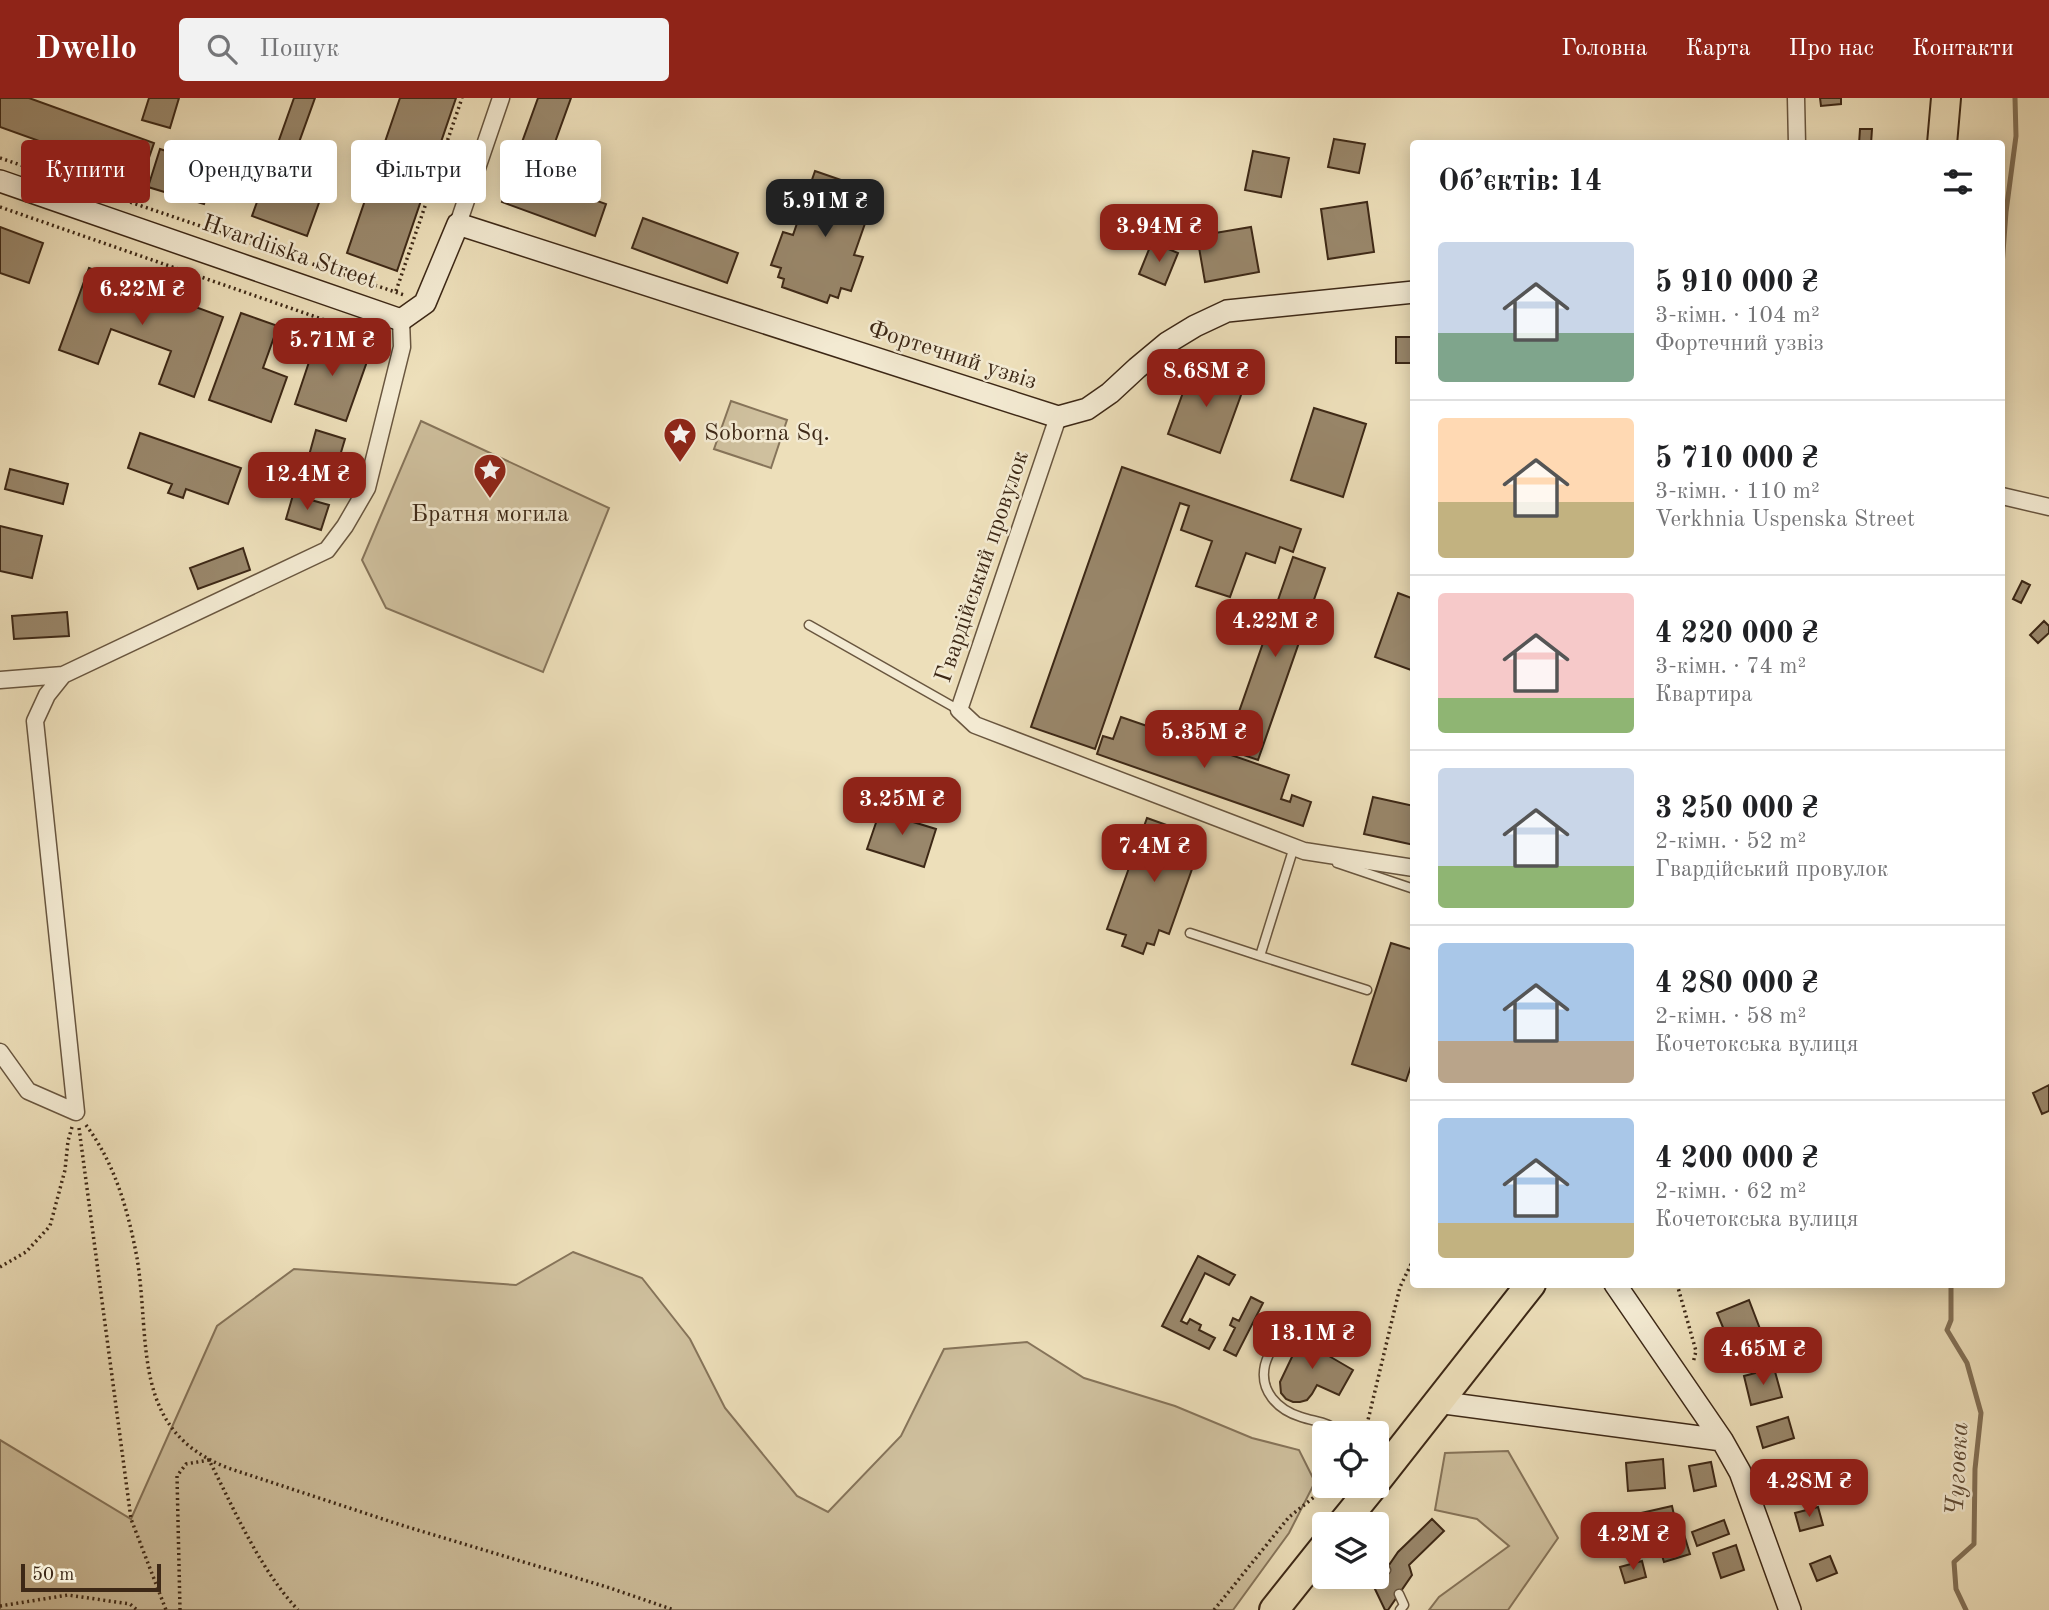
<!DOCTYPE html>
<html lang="uk">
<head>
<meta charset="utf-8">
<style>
	body { margin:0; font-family:"Old Standard TT",serif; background:#f2f2f2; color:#202124; height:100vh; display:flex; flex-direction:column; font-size:26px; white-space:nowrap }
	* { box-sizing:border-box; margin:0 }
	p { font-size:23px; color:#757577 }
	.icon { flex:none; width:38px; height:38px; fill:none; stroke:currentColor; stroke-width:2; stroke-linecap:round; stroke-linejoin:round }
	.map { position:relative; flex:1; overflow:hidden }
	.side { position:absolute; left:1410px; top:42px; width:595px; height:1148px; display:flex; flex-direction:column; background:#fff; border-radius:7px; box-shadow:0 4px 18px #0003 }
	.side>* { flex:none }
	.guide { position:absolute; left:21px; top:42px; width:665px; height:63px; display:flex; gap:14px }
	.controls { position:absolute; left:1312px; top:1323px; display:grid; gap:14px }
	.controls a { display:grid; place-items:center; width:77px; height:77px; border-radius:7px; background:#fff; box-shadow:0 4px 18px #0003; font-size:35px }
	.scale { position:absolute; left:21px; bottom:18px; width:140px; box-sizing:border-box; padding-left:7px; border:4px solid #3d2816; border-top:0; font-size:19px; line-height:24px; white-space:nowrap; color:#3d2816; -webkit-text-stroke:5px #f3ead2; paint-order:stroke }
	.price { position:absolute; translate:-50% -60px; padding:0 16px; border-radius:14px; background:#8f2418; color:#fff; font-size:23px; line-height:46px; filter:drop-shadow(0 2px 4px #0008) }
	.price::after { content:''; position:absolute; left:50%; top:42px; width:21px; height:16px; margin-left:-10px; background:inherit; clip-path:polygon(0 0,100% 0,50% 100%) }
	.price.active { background:#222; color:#fff }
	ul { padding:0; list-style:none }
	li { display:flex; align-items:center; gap:21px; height:175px; padding:0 28px }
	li+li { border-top:2px solid #e0e0e0 }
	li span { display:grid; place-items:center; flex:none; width:196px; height:140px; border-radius:7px; color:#555 }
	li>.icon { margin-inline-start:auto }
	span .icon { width:84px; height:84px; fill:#fffc; stroke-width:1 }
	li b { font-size:30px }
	h2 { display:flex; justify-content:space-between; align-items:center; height:84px; padding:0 28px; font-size:30px }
	.pill { padding:0 24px; border-radius:7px; background:#fff; box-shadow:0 4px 18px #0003; font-size:24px; line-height:63px }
	.pill.active { background:#8f2418; color:#fff }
	header { display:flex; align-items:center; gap:42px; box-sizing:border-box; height:98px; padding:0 35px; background:#8f2418; color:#fff }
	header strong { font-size:33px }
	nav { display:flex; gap:38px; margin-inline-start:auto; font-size:24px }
	.search { width:490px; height:63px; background:#f2f2f2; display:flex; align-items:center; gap:18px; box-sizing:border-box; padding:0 24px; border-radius:7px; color:#757577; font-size:26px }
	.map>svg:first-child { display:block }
	.green { fill:#cfc09e; stroke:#86745a; stroke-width:2 }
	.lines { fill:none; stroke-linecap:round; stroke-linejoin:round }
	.stream { stroke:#837157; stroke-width:5 }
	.building { fill:#99876b; stroke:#3d2816; stroke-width:2 }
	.lane-casing { stroke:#69563f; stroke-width:11 }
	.street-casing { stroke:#69563f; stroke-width:19 }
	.secondary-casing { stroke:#3d2816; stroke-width:24 }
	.highway-casing { stroke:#3d2816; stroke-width:32 }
	.path { stroke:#3d2816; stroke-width:3.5; stroke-dasharray:2 3.5; stroke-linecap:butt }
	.lane { stroke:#f3ead2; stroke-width:8 }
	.street { stroke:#f3ead2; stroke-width:16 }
	.secondary { stroke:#f3ead2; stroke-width:21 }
	.highway { stroke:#eddfba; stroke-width:28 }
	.labels { text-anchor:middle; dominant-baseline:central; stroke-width:5; stroke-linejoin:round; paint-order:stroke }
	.street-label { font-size:24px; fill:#3d2816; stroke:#f3ead2 }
	.poi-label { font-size:24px; fill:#3d2816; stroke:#f3ead2; text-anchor:start }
	.water-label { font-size:26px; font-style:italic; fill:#604c36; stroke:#f3ead2 }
</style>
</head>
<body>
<header>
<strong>Dwello</strong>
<div class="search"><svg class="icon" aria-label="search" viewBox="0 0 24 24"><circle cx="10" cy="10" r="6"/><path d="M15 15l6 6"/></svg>Пошук</div>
<nav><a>Головна</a><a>Карта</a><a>Про нас</a><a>Контакти</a></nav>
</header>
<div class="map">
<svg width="2049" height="1512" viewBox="0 0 2049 1512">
	<rect width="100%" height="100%" fill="#eddfba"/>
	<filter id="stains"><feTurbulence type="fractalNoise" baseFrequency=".00286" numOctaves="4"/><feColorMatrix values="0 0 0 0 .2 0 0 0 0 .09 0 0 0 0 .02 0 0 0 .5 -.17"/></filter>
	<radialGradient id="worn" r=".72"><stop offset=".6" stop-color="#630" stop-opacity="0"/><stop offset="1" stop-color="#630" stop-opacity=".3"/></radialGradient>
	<path class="green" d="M731,303L787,322L771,370L714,351Z
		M421,323L609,410L543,574L386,510L362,462Z
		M573,1154L642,1180L690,1241L725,1310L797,1398L828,1414L901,1338L944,1251L1027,1244L1084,1280L1175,1308L1252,1340L1299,1352L1315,1384L1289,1435L1233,1512H0V1342L131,1421L217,1228L294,1171L516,1187Z
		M1508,1353L1558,1440L1508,1512H1429L1439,1499L1509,1448L1477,1421L1435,1412L1445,1355Z"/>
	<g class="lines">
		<path class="stream" d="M2002,168L2006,114L2016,38L2015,0
			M1951,1186V1222L1947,1232L1967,1265L1981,1315L1975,1371L1974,1446L1954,1464L1956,1491L1966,1512"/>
	</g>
	<path class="building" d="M0,0H29L154,45L142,80L0,29Z
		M149,0H179L170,30L142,22Z
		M294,0H315L284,86L321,99L307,138L252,118Z
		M400,0H456L397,173L347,155Z
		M538,0H571L550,58L521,47Z
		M1820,0H1841V6L1821,8Z
		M1860,31H1872L1871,46H1859Z
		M1334,41L1365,46L1359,75L1328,69Z
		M160,51L216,69L204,106L148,89Z
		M1253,53L1289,60L1281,99L1245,92Z
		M513,73L606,106L595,138L502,104Z
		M815,73L876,94L854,157L863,159L851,193L841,190L838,200L830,197L827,205L782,189L784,181L778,179L781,170L771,167L783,134L793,137Z
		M1367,104L1374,154L1328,161L1321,111Z
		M643,120L738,155L727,185L632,150Z
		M0,129L43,145L29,185L0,175Z
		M1251,129L1259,174L1205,184L1197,138Z
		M1152,144L1178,155L1165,187L1139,176Z
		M89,170L223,219L194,299L159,286L171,253L111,231L98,266L59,252Z
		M241,215L278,228L263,270L287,279L271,324L209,302Z
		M318,237L370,255L346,323L295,306Z
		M1396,239H1414V265H1396Z
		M1193,267L1245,286L1220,355L1168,336Z
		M1314,310L1366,326L1343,399L1291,382Z
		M316,332L345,341L330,391L302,383Z
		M140,335L241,370L228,406L186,391L183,400L168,395L172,386L128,370Z
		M1122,369L1301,431L1293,454L1280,449L1275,465L1246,455L1230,499L1196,488L1212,443L1181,432L1189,408L1180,405L1095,651L1031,629Z
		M10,371L68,386L63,406L5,391Z
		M293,397L329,407L321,432L286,421Z
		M0,428L42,438L32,480L0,473Z
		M243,450L250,472L198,491L190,470Z
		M1293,459L1325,470L1258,662L1226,651Z
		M2022,483L2030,487L2021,505L2013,501Z
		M1398,495L1414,501V573L1375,559Z
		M67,514L69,538L14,541L12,518Z
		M2044,523L2049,528V535L2038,545L2030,537Z
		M1121,619L1289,677L1281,701L1290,704L1292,697L1311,704L1303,728L1097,656L1103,638L1113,641Z
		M1373,699L1414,708V747L1364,736Z
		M903,704L915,708L910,723L936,731L924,769L867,751L880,713L898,719Z
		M1147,720L1203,740L1169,836L1159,832L1154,847L1147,845L1143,856L1122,848L1126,837L1107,831Z
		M1391,845L1414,852V959L1406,983L1352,966Z
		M2049,987V1013L2042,1016L2033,995Z
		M1198,1158L1235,1177L1229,1187L1205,1175L1181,1223L1187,1226L1190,1221L1201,1227L1199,1232L1215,1240L1209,1251L1162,1228Z
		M1251,1199L1263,1205L1236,1258L1224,1252L1235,1230L1230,1227L1233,1220L1239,1223Z
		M1749,1202L1760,1231L1729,1244L1717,1215Z
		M1309,1231L1324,1239L1317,1251L1353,1272L1339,1297L1317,1287L1312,1296L1307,1302L1300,1304H1293L1286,1301L1281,1295L1280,1284L1300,1242L1302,1243Z
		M1761,1245L1767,1260L1737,1271L1731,1256Z
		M1774,1270L1782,1299L1751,1307L1744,1278Z
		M1788,1319L1794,1340L1763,1350L1757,1329Z
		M1663,1361L1665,1390L1628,1393L1626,1365Z
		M1711,1364L1716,1388L1694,1393L1689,1368Z
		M1672,1408L1676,1426L1645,1433L1641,1415Z
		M1818,1409L1823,1427L1800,1433L1795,1415Z
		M1432,1421L1444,1433L1409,1467L1412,1477L1388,1512H1385L1374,1489L1398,1454Z
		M1724,1422L1729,1436L1697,1448L1692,1434Z
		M1682,1430L1690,1456L1664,1464L1656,1438Z
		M1736,1447L1744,1472L1721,1480L1713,1455Z
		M1830,1458L1837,1475L1817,1483L1810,1466Z
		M1642,1463L1646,1479L1625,1485L1620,1469Z"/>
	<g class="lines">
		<defs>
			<path id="lane" d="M809,527L959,612
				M1294,749L1260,858L1367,892
				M1337,765L1414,791
				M1190,835L1260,858
				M1282,1232C1276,1243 1268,1255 1265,1267C1259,1293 1278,1312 1301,1319C1316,1324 1329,1324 1341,1335
				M1377,1455L1386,1472
				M1399,1496L1404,1507L1400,1512"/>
			<path id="street" d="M1796,0L1797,46
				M458,126L501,0
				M1058,319L959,612L975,627L1304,753L1414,770
				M2002,398L2049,409
				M0,582L63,577L327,452L345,428L367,390L402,249L401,222
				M0,954L28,993L76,1014L35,623L47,597L63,577"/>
			<path id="secondary" d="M0,83L401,222L425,205L458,126L1058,319L1087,311L1110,295L1137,270L1167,245L1195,228L1227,213L1414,194
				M1615,1186L1722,1342L1740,1374L1790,1512
				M1437,1304L1722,1342"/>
			<path id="highway" d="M1942,46L1946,0
				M1377,1382L1531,1186
				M1342,1426L1373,1388
				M1274,1512L1325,1448"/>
		</defs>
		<use href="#lane" class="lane-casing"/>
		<use href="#street" class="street-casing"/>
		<use href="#secondary" class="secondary-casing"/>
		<use href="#highway" class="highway-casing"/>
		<path class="path" d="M0,60L404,197
			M0,109L385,243
			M396,193L462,0
			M86,1027C115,1066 128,1112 137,1160C151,1245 130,1332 228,1370L401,1427L610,1490L674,1512
			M79,1030L131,1421L166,1512
			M0,1169L26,1154L50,1128L65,1072L68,1043L72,1029
			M1677,1186L1696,1253L1693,1265
			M1377,1335L1368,1322L1400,1189L1414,1160
			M0,1508L68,1497L130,1506L137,1512
			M180,1512L177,1378L186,1366L209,1362C235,1413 259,1470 298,1512
			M1214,1512L1289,1419L1328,1388"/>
		<use href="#lane" class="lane"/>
		<use href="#street" class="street"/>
		<use href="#secondary" class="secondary"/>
		<use href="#highway" class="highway"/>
	</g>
	<defs>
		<symbol id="sight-pin" viewBox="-11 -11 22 30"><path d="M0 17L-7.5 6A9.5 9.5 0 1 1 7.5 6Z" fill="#8f2418" stroke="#f3ead2"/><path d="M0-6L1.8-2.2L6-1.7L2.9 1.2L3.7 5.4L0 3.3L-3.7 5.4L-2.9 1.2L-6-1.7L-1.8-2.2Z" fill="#fff"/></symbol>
	</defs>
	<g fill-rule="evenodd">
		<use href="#sight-pin" x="661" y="317" width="38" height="52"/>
		<use href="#sight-pin" x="471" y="353" width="38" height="52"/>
	</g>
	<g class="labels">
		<g class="street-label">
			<text transform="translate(289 155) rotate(19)">Hvardiiska Street</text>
			<text transform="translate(952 258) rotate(18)">Фортечний узвіз</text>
			<text transform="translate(983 469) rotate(-71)">Гвардійський провулок</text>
		</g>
		<g class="poi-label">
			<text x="704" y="336">Soborna Sq.</text>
			<text x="490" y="417" text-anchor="middle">Братня могила</text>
		</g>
		<g class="water-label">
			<text transform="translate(1958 1371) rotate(-87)">Чуговка</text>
		</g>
	</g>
	<rect width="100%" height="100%" filter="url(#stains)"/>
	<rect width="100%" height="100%" fill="url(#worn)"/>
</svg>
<div class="controls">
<a><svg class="icon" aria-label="locate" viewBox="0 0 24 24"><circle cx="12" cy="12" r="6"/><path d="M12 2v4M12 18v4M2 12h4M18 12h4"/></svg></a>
<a><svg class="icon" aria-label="layers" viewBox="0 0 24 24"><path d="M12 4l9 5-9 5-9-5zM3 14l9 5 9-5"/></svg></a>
</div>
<div class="scale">50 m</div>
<b class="price active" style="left:825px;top:141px">5.91M ₴</b>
<b class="price" style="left:1159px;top:166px">3.94M ₴</b>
<b class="price" style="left:142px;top:229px">6.22M ₴</b>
<b class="price" style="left:332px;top:280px">5.71M ₴</b>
<b class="price" style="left:1206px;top:311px">8.68M ₴</b>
<b class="price" style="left:307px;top:414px">12.4M ₴</b>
<b class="price" style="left:1275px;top:561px">4.22M ₴</b>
<b class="price" style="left:1204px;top:672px">5.35M ₴</b>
<b class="price" style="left:902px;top:739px">3.25M ₴</b>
<b class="price" style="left:1154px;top:786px">7.4M ₴</b>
<b class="price" style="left:1312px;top:1273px">13.1M ₴</b>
<b class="price" style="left:1763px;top:1289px">4.65M ₴</b>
<b class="price" style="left:1809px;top:1421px">4.28M ₴</b>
<b class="price" style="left:1633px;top:1474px">4.2M ₴</b>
<div class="guide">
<a class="pill active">Купити</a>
<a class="pill">Орендувати</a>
<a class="pill">Фільтри</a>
<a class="pill">Нове</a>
</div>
<section class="side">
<h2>Об’єктів: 14<svg class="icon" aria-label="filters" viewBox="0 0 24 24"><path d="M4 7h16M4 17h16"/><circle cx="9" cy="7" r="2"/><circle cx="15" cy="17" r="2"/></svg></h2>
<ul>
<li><span style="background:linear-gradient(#c9d6e8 65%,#7fa58c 0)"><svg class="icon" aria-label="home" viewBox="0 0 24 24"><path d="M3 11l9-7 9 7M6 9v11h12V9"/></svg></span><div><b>5 910 000 ₴</b><p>3-кімн. · 104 m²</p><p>Фортечний узвіз</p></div></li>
<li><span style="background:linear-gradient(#ffd9b3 60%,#c2b280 0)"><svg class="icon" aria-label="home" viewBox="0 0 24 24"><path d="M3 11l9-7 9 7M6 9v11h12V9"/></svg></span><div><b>5 710 000 ₴</b><p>3-кімн. · 110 m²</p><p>Verkhnia Uspenska Street</p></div></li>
<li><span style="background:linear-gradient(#f6c9c9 75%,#8fb573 0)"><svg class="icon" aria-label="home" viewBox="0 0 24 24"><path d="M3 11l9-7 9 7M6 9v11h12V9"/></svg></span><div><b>4 220 000 ₴</b><p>3-кімн. · 74 m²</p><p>Квартира</p></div></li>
<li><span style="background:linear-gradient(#c9d6e8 70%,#8fb573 0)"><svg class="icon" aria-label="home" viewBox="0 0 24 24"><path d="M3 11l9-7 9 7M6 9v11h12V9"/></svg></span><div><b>3 250 000 ₴</b><p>2-кімн. · 52 m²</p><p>Гвардійський провулок</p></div></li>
<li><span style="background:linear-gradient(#a9c7e8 70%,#b9a48a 0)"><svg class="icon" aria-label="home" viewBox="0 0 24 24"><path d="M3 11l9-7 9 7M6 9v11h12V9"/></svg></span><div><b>4 280 000 ₴</b><p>2-кімн. · 58 m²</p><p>Кочетокська вулиця</p></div></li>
<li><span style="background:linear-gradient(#a9c7e8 75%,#c2b280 0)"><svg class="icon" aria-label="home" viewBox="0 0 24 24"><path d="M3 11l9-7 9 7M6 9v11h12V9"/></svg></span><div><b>4 200 000 ₴</b><p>2-кімн. · 62 m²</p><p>Кочетокська вулиця</p></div></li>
</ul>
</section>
</div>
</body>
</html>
